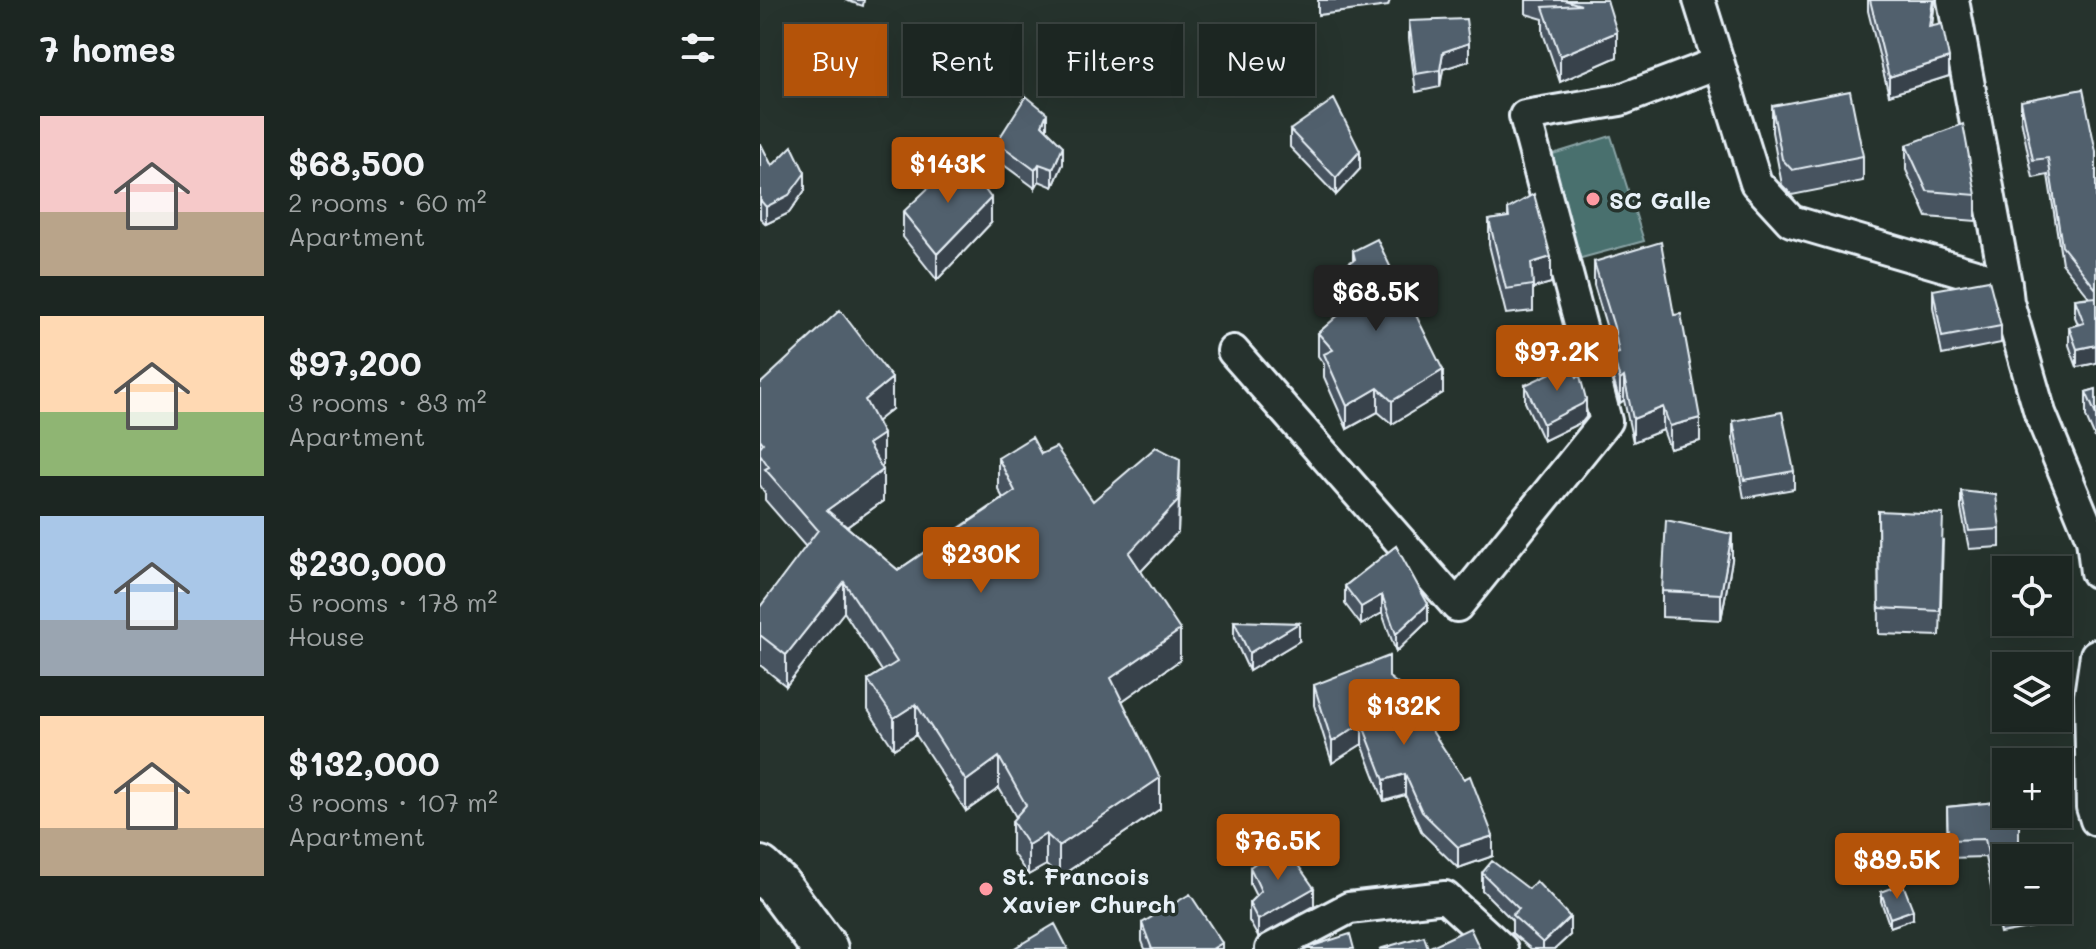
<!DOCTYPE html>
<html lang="en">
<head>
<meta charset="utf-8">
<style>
	body { margin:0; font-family:Mali,sans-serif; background:#29322f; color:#f1f3f6; height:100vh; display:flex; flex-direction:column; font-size:30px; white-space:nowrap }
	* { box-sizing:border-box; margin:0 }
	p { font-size:26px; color:#a0a5a5 }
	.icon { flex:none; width:44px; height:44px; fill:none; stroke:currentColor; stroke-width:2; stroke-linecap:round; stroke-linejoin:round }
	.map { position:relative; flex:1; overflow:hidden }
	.panel { display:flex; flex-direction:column; background:#1c2622; width:760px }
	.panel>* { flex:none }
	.banner { position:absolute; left:24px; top:24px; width:760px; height:72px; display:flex; gap:16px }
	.controls { position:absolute; left:1232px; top:556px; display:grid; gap:16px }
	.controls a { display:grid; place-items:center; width:80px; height:80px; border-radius:0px; background:#1c2622; box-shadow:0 8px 32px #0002,0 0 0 2px #3a4340; font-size:40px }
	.price { position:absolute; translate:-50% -68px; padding:0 18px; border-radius:8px; background:#b45309; color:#fff; font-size:26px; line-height:52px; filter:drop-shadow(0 2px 4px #0008) }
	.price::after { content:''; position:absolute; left:50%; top:48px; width:24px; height:18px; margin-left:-12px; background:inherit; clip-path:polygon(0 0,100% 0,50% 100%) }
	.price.on { background:#222; color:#fff }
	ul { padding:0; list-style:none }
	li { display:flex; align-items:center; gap:24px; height:200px; padding:0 40px }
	li span { display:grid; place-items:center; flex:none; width:224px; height:160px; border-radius:0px; color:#555 }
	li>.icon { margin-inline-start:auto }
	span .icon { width:96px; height:96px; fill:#fffc; stroke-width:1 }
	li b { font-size:34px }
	h2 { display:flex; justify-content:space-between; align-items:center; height:96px; padding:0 40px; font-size:34px }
	.pill { padding:0 28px; border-radius:0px; background:#1c2622; box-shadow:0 8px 32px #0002,0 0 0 2px #3a4340; font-size:28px; line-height:72px }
	.pill.on { background:#b45309; color:#fff }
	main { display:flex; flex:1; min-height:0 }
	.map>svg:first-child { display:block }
	.water { fill:#4a6f6e; stroke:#89a3a5; stroke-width:2 }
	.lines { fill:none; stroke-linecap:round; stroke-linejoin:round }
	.minor-casing { stroke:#e8f1f8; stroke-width:36 }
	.secondary-casing { stroke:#e8f1f8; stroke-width:50 }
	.minor { stroke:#26332d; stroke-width:30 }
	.secondary { stroke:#26332d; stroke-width:44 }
	.wall { fill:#46535e; stroke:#e8f1f8; stroke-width:2 }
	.shaded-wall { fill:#39434c; stroke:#e8f1f8; stroke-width:2 }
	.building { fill:#51606d; stroke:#e8f1f8; stroke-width:2 }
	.poi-dot { fill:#ff9aa2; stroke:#26332d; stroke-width:3 }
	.labels { text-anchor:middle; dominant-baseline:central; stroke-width:7; stroke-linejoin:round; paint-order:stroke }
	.poi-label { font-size:24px; font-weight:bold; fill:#e8f1f8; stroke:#26332d; text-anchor:start }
</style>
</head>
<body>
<main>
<section class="panel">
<h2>7 homes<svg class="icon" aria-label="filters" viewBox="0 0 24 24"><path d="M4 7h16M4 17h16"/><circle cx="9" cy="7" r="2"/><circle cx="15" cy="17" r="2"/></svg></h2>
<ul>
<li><span style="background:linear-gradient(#f6c9c9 60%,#b9a48a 0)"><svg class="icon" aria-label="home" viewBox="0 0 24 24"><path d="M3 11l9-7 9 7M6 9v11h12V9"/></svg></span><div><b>$68,500</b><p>2 rooms · 60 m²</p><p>Apartment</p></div></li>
<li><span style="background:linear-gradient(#ffd9b3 60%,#8fb573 0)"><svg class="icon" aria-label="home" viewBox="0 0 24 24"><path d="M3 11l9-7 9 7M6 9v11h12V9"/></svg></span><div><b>$97,200</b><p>3 rooms · 83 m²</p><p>Apartment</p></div></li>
<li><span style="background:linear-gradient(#a9c7e8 65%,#9aa5b1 0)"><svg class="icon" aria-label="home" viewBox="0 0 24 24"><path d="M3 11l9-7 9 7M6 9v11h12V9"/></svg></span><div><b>$230,000</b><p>5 rooms · 178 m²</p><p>House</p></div></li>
<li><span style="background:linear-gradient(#ffd9b3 70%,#b9a48a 0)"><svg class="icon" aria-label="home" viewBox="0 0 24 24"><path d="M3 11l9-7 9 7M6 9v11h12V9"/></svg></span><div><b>$132,000</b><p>3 rooms · 107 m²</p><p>Apartment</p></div></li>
</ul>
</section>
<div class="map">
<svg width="1336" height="949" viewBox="0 0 1336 949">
	<rect width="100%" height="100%" fill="#26332d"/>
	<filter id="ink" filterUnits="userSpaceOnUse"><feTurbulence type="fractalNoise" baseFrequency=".0125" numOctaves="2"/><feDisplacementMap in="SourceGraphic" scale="16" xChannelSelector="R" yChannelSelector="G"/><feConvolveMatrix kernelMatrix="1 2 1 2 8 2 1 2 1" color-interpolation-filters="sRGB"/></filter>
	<g filter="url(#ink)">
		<path class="water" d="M851,136L884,241L814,260L783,157Z"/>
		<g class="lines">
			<defs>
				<path id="minor" d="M939,0L996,183L1031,221L1246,284L1248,302L1280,413L1332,539L1336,572
					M1193,0L1246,284
					M473,351L697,606L846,421L765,116L860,100L958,63
					M1336,655L1330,696L1332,807L1336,820
					M511,949L589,908L685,897L742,949"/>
				<path id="secondary" d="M0,869L18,886L65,949"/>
			</defs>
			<use href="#minor" class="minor-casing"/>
			<use href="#secondary" class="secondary-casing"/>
			<use href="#minor" class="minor"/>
			<use href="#secondary" class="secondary"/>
		</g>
		<path class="wall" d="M85,0H104L103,6Z
			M558,0H630L628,6L558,15Z
			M766,0H847L857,57L800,82L783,33V19L766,14Z
			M1108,0H1175L1172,27L1189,76L1129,95L1108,11Z
			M649,21L709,61L683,69L680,87L656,92L649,39Z
			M1261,101L1334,148L1336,152V363L1317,367L1309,345V327L1318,324L1315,317V299L1329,297L1302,263L1288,175L1273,178L1261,119Z
			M1012,106L1103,156V181L1032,195L1022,185L1012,132Z
			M287,130L303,164L293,187L279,181L275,188L237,160V142Z
			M530,130L600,169L576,195L530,147Z
			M0,144L12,166L45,190L29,213L6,224L0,218Z
			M1146,145L1216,195V221L1167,217L1146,170Z
			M748,209L791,283L773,288V311L746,314L729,245V220L748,217Z
			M143,212L231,223L177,280L143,237Z
			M593,251L683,393L632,424L618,412L587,429L564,377V364L558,356V333L581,313L573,299V275L593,260Z
			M834,262L914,315L940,441L910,449L903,430L873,442L864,400L860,403L853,378V355H855L834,285Z
			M1173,290L1241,326V343L1182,355L1173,307Z
			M0,384L132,409L117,421L123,465L121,466L123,501L87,527L138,570L243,498L238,489V458L281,454L333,501L420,490L418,532L381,571L420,660L362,701L400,809L299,877L286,865L268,875L252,852V821L256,817L239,788L206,811L156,735L134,749L108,710V680L122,671L84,612L26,686L0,665V607L46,547L5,500V493L0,485Z
			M765,385L826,417L822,422L783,441L765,402Z
			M1336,389V440L1326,417V392Z
			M973,421L1034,471V489L984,498L973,439Z
			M1201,491L1240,529V547L1209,549L1201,509Z
			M1118,511L1183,540L1180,636L1119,634Z
			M636,546L668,621L636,652L622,613L601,625L585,604V586Z
			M972,560L961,620L902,617V591Z
			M474,621L539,641L489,671L474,638Z
			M629,678L733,856L698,868L662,833L645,795L624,801L602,744L572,763L554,705V685Z
			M1246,801V910H1280V926L1240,933L1225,857L1188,858L1187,807Z
			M490,867L554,906L498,937L489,921V903L496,896L490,884Z
			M722,873L810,935L795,949H771L752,933V920L722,890Z
			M1121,892L1153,919L1130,927L1121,901Z
			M382,923L462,949H385L382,941Z"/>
		<path class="shaded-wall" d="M1173,0H1175L1169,45V27Z
			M857,32V57L800,82V56Z
			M709,43V61L683,69L680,87V70L683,52Z
			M1189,58V76L1129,95V77Z
			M287,113V131L282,125Z
			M303,146V164L293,187V169Z
			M600,151V169L576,195V178Z
			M279,164V181L275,188V170Z
			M45,173V190L29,213L6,224V207Z
			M231,198V223L177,280V254Z
			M791,257V283L773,288L771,263Z
			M1336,345V363L1317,367V349Z
			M683,370V393L632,424V401Z
			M864,377V400L860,403V380Z
			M132,378V409L105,431V400Z
			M618,388V412L587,429V406Z
			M826,399V417L822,422L783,441V424Z
			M903,407V430L873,442V419Z
			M940,418V441L910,449V426Z
			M123,434V465L108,475V444Z
			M420,459L418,532L369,584V553Z
			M123,470V501L67,541V510Z
			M972,534V560L961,620V594Z
			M84,582V612L26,686V655Z
			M622,595V613L601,625V607Z
			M668,604V621L636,652V634Z
			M539,623V641L489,671V653Z
			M420,630V660L351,709V678Z
			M156,704V735L134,749V718Z
			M602,723V744L572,763V742Z
			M239,757V788L206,811V781Z
			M645,774V795L624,801V780Z
			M400,778V809L299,877V846Z
			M286,834V865L268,875V845Z
			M733,836V856L698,868V847Z
			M554,888V906L498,937V920Z
			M1153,910V919L1130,927V918Z
			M810,917V935L795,949H783V943Z
			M462,943V949H452Z"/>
		<path class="building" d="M804,0H847L857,32L800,56L783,7L821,5Z
			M1110,0H1173L1169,27L1182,24L1189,58L1129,77Z
			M706,19L709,43L683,52L680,70L656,74L649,21Z
			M1323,89L1336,152V289L1302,246L1288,158L1273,160L1261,101Z
			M1090,91L1103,156L1032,170L1022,159L1012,106Z
			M266,96L287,113L282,125L303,146L293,169L279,164L275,170L237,142Z
			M574,99L600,151L576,178L530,130Z
			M1203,124L1216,195L1167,191L1146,145Z
			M0,144H1L12,166L32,146L45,173L29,195L6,207L0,200Z
			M201,157L231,198L177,254L143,212Z
			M774,194L791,257L771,263L773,285L746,289L729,220L749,217L748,209Z
			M617,239L650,308L652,307L683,370L632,401L618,388L587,406L564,354L573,350L558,333L589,306L573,275L595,259L593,251Z
			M901,242L914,315L921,314L940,418L910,426L903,407L873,419L864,377L860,380L853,355L859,353L854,327L834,262Z
			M1229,280L1241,326L1182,337L1173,290Z
			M1336,297V345L1317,349L1309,327L1324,323L1315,299Z
			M80,310L132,378L105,400L123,434L108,444L123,470L67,510L138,570L255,491L238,458L272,437L281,454L296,447L333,501L396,447L420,459L418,501L369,553L420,630L351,678L400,778L299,846L286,834L268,845L252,821L266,805L239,757L206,781L156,704L134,718L108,680L137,662L84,582L26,655L0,635V607L58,530L5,469L9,467L0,454V447L3,443L0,439V384Z
			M810,364L817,377L820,376L826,399L822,404L783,424L765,385Z
			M1336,389V415L1326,392Z
			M1022,412L1034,471L984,480L973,421Z
			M1201,491L1236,495L1240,529L1209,531Z
			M1118,511L1183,514L1180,611L1119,608Z
			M906,520L972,534L961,594L902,591Z
			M636,546L668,604L636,634L622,595L601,607L585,586Z
			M474,621L539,623L489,653Z
			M629,656V677L644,689L704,779L710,776L733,836L698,847L662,812L645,774L624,780L602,723L572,742L554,685Z
			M1246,801V814H1259V858H1246V910H1270L1240,916L1225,839L1188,840L1187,807Z
			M523,844L554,888L498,920L489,903L501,891L490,867Z
			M732,861L769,889L776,881L810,917L783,943L752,915L759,909L722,873Z
			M1143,884L1153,910L1130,918L1121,892Z
			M430,894L462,943L452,949H392L382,923Z
			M295,924L308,949H253Z
			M710,928L720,949H619L664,936L668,948Z
			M590,934L594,949H543Z"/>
	</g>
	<g class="poi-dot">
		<circle cx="833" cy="199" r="8"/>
		<circle cx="226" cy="889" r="8"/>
	</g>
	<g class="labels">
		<g class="poi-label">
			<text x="849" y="199">SC Galle</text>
			<text x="242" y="875">St. Francois<tspan x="242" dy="28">Xavier Church</tspan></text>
		</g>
	</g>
</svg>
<div class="controls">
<a><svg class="icon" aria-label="locate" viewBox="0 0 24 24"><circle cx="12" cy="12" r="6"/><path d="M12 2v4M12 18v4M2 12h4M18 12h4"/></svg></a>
<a><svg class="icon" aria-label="layers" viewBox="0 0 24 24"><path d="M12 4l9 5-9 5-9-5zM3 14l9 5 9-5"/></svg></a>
<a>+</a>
<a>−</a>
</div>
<b class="price" style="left:188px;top:205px">$143K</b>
<b class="price on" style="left:616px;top:333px">$68.5K</b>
<b class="price" style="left:797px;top:393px">$97.2K</b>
<b class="price" style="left:221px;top:595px">$230K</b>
<b class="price" style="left:644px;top:747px">$132K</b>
<b class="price" style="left:518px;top:882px">$76.5K</b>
<b class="price" style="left:1137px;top:901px">$89.5K</b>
<div class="banner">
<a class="pill on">Buy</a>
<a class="pill">Rent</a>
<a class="pill">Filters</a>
<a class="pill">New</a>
</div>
</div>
</main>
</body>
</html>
